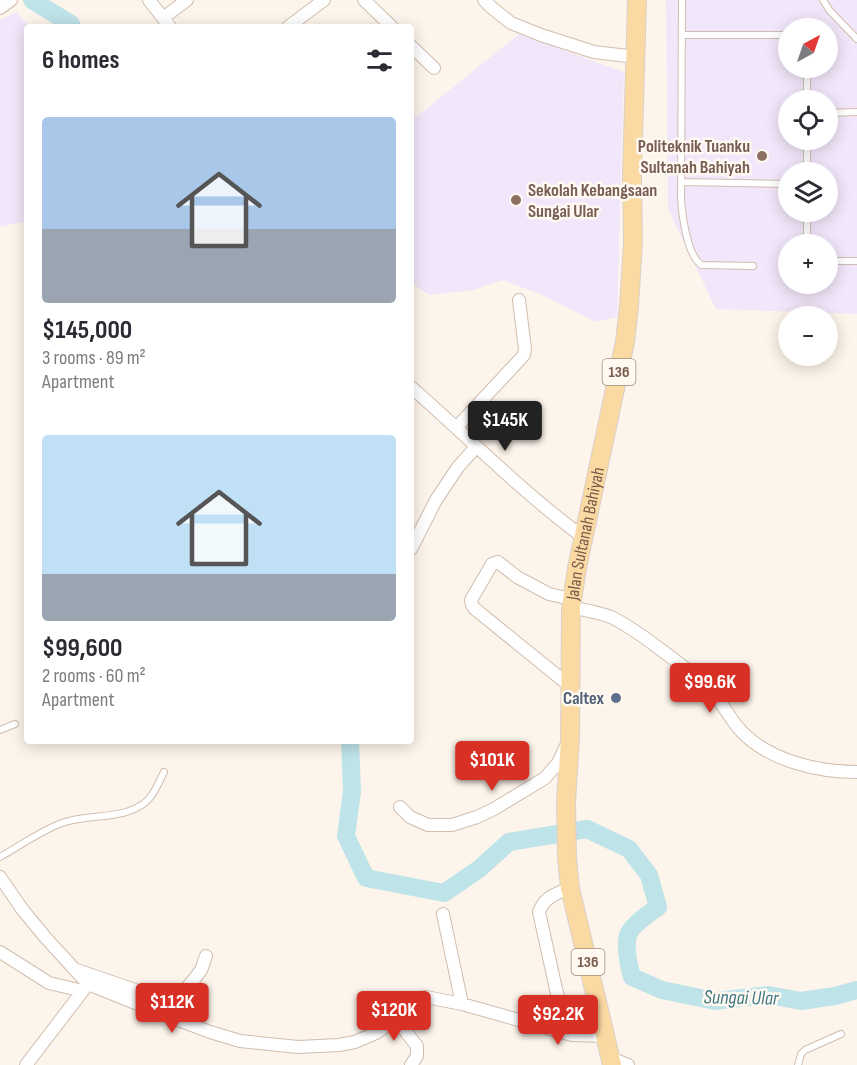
<!DOCTYPE html>
<html lang="en">
<head>
<meta charset="utf-8">
<style>
	body { margin:0; font-family:"Sofia Sans Condensed",sans-serif; background:#f7f7f7; color:#2b2b33; height:100vh; display:flex; flex-direction:column; font-size:22px; white-space:nowrap }
	* { box-sizing:border-box; margin:0 }
	p { font-size:20px; color:#7c7c81 }
	.icon { flex:none; width:33px; height:33px; fill:none; stroke:currentColor; stroke-width:2; stroke-linecap:round; stroke-linejoin:round }
	.map { position:relative; flex:1; overflow:hidden }
	.side { position:absolute; left:24px; top:24px; width:390px; height:720px; display:flex; flex-direction:column; background:#fff; border-radius:6px; box-shadow:0 3px 15px #0003 }
	.side>* { flex:none }
	.needle { width:39px; rotate:40deg }
	.buttons { position:absolute; left:778px; top:18px; display:grid; gap:12px }
	.buttons a { display:grid; place-items:center; width:60px; height:60px; border-radius:50%; background:#fff; box-shadow:0 3px 15px #0003; font-size:30px }
	.price { position:absolute; translate:-50% -51px; padding:0 14px; border-radius:6px; background:#d93025; color:#fff; font-size:20px; line-height:39px; filter:drop-shadow(0 2px 3px #0008) }
	.price::after { content:''; position:absolute; left:50%; top:36px; width:18px; height:14px; margin-left:-9px; background:inherit; clip-path:polygon(0 0,100% 0,50% 100%) }
	.price.on { background:#222; color:#fff }
	ul { padding:0; list-style:none }
	li { display:grid; align-content:center; gap:12px; height:318px; padding:0 18px }
	li span { display:grid; place-items:center; height:186px; border-radius:6px; color:#555 }
	li>.icon { margin-inline-start:auto }
	span .icon { width:108px; height:108px; fill:#fffc; stroke-width:1 }
	li b { font-size:26px }
	h2 { display:flex; justify-content:space-between; align-items:center; height:72px; padding:0 18px; font-size:26px }
	.map>svg:first-child { display:block }
	.education { fill:#f2e7fa; fill-rule:evenodd }
	.lines { fill:none; stroke-linecap:round; stroke-linejoin:round }
	.river { stroke:#bee3e8; stroke-width:18 }
	.service-casing { stroke:#d0bdaf; stroke-width:8 }
	.minor-casing { stroke:#d0bdaf; stroke-width:14 }
	.primary-casing { stroke:#d9d1cd; stroke-width:20 }
	.service { stroke:#fff; stroke-width:6 }
	.minor { stroke:#fff; stroke-width:12 }
	.primary { stroke:#fbd9a3; stroke-width:18 }
	.education-dot { fill:#8d6e63; stroke:#fff9f2; stroke-width:2 }
	.service-dot { fill:#5c6f8a; stroke:#fff9f2; stroke-width:2 }
	.labels { text-anchor:middle; dominant-baseline:central; stroke-width:5; stroke-linejoin:round; paint-order:stroke }
	.shield { fill:#fff9f2; stroke:#a18a7e; stroke-width:1.5 }
	.shield-label { font-size:16px; font-weight:bold; fill:#795b4c }
	.education-label { font-size:18px; font-weight:bold; fill:#785e54; stroke:#fff9f2; text-anchor:end }
	.street-label { font-size:18px; fill:#795b4c; stroke:#fff9f2 }
	.service-label { font-size:18px; font-weight:bold; fill:#4e5e75; stroke:#fff9f2; text-anchor:end }
	.water-label { font-size:20px; font-style:italic; fill:#427b85; stroke:#fff9f2 }
</style>
</head>
<body>
<div class="map">
<svg width="857" height="1065" viewBox="0 0 857 1065">
	<rect width="100%" height="100%" fill="#fdf5eb"/>
	<path class="education" d="M666,0H857V314L716,309L668,209ZM789,28H828V68H789ZM789,100H828V140H789ZM789,172H828V212H789ZM789,244H828V284H789Z
		M16,12L30,27H27V221L0,227V20Z
		M519,34L624,72L617,317L596,322L540,294L502,280L474,290L430,295L411,283V121Z"/>
	<g class="lines">
		<path class="river" d="M32,0L71,24L72,27
			M350,741L352,791L346,836L366,878L444,893L479,869L509,842L587,829L629,849L649,875L658,907C650,913 633,924 629,933C624,944 629,966 632,977L662,990L715,1001L769,995L801,1001L835,996L857,990"/>
		<defs>
			<path id="service" d="M682,0L681,198C682,214 687,257 702,265L753,266
				M823,0L830,11L857,39
				M682,35H789
				M807,100V68
				M828,113L857,112
				M807,140V172
				M681,182L789,184
				M807,244V212
				M828,261H857
				M0,730L15,724
				M0,857C20,846 40,831 62,823C89,813 124,821 147,801C155,793 159,782 164,772
				M520,1018L561,1007
				M798,1065L801,1054L805,1050L841,1034"/>
			<path id="minor" d="M149,0L170,27
				M364,0L392,27
				M484,0L491,7L511,23L541,35L594,52L636,57
				M0,8L11,0
				M163,18L187,0
				M288,27L324,0
				M411,46L434,68
				M411,387C468,437 522,492 583,537
				M457,427L524,355L525,349L519,300
				M411,549L436,500L458,467L476,447
				M571,607C584,610 598,612 611,617C632,627 649,641 668,655C682,666 697,676 710,689C723,703 730,720 743,733C771,761 818,772 857,772
				M570,686L475,609L472,605L471,600L492,564L498,562L517,577L549,594L571,599
				M400,807L410,817L428,825H452L477,817L494,809L545,778L558,763L566,746
				M0,877L22,909L45,937L88,984L165,1015L210,1032L240,1041L298,1047L339,1045L355,1042L376,1033L385,1027L416,999L426,997L462,1004L572,1035L605,1036
				M443,914L462,1004
				M0,952L49,983L83,991
				M77,970L170,1002C180,997 195,979 201,970C203,966 204,961 206,956
				M395,1018L417,1046V1056L411,1065
				M568,1034L556,989L539,912C545,896 556,894 570,888
				M611,1058L628,1065
				M26,1065L88,984"/>
			<g id="primary">
				<path id="s1" d="M612,1065L570,888L567,858L566,801L570,740L571,607L577,568L625,342L629,307L633,242L632,175L637,0"/>
			</g>
		</defs>
		<use href="#service" class="service-casing"/>
		<use href="#minor" class="minor-casing"/>
		<use href="#primary" class="primary-casing"/>
		<use href="#service" class="service"/>
		<use href="#minor" class="minor"/>
		<use href="#primary" class="primary"/>
	</g>
	<g class="education-dot">
		<circle cx="762" cy="156" r="6"/>
		<circle cx="516" cy="200" r="6"/>
	</g>
	<circle class="service-dot" cx="616" cy="698" r="6"/>
	<g class="labels">
		<g class="shield">
			<rect x="602.5" y="359" width="33" height="26" rx="4.5"/>
			<rect x="571.5" y="949" width="33" height="26" rx="4.5"/>
		</g>
		<g class="shield-label">
			<text x="619" y="372">136</text>
			<text x="588" y="962">136</text>
		</g>
		<g class="education-label">
			<text x="750" y="146">Politeknik Tuanku<tspan x="750" dy="21">Sultanah Bahiyah</tspan></text>
			<text x="528" y="190" text-anchor="start">Sekolah Kebangsaan<tspan x="528" dy="21">Sungai Ular</tspan></text>
		</g>
		<g class="street-label">
			<text stroke="none"><textPath href="#s1" startOffset="538">Jalan Sultanah Bahiyah</textPath></text>
		</g>
		<g class="service-label">
			<text x="604" y="698">Caltex</text>
		</g>
		<g class="water-label">
			<text transform="translate(741 998) rotate(1)">Sungai Ular</text>
		</g>
	</g>
</svg>
<div class="buttons">
<a><svg class="needle" viewBox="-14 -14 28 28"><path d="M0-13l5 13h-10z" fill="#e53935"/><path d="M0 13l5-13h-10z" fill="#7c7c81"/></svg></a>
<a><svg class="icon" aria-label="locate" viewBox="0 0 24 24"><circle cx="12" cy="12" r="6"/><path d="M12 2v4M12 18v4M2 12h4M18 12h4"/></svg></a>
<a><svg class="icon" aria-label="layers" viewBox="0 0 24 24"><path d="M12 4l9 5-9 5-9-5zM3 14l9 5 9-5"/></svg></a>
<a>+</a>
<a>−</a>
</div>
<b class="price on" style="left:505px;top:452px">$145K</b>
<b class="price" style="left:710px;top:714px">$99.6K</b>
<b class="price" style="left:492px;top:792px">$101K</b>
<b class="price" style="left:172px;top:1034px">$112K</b>
<b class="price" style="left:394px;top:1042px">$120K</b>
<b class="price" style="left:558px;top:1046px">$92.2K</b>
<section class="side">
<h2>6 homes<svg class="icon" aria-label="filters" viewBox="0 0 24 24"><path d="M4 7h16M4 17h16"/><circle cx="9" cy="7" r="2"/><circle cx="15" cy="17" r="2"/></svg></h2>
<ul>
<li><span style="background:linear-gradient(#a9c7e8 60%,#9aa5b1 0)"><svg class="icon" aria-label="home" viewBox="0 0 24 24"><path d="M3 11l9-7 9 7M6 9v11h12V9"/></svg></span><div><b>$145,000</b><p>3 rooms · 89 m²</p><p>Apartment</p></div></li>
<li><span style="background:linear-gradient(#bfe0f5 75%,#9aa5b1 0)"><svg class="icon" aria-label="home" viewBox="0 0 24 24"><path d="M3 11l9-7 9 7M6 9v11h12V9"/></svg></span><div><b>$99,600</b><p>2 rooms · 60 m²</p><p>Apartment</p></div></li>
</ul>
</section>
</div>
</body>
</html>
